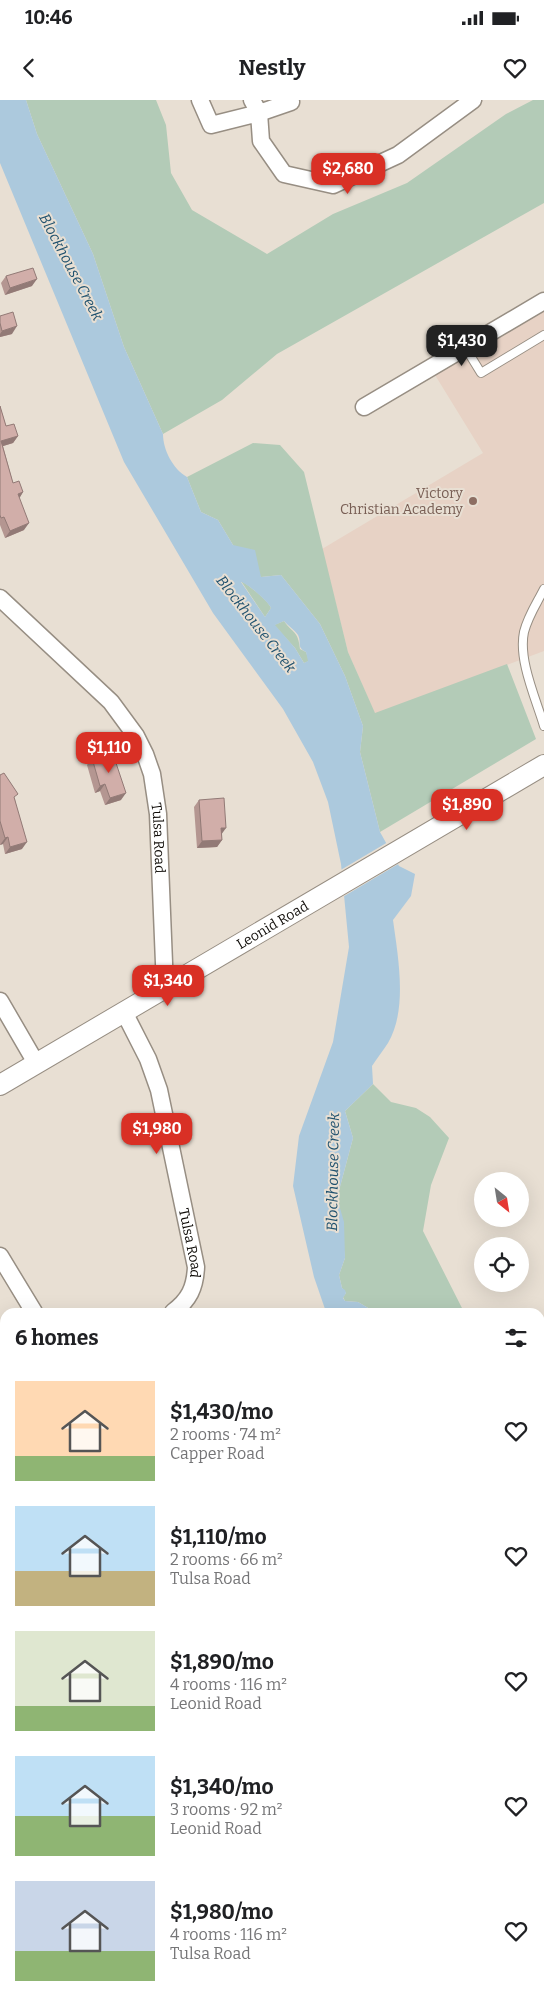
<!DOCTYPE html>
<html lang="en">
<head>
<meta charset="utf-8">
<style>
	body { margin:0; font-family:Bitter,serif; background:#f6f6f6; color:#202124; height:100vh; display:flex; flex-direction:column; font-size:19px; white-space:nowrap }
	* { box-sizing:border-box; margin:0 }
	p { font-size:16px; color:#757577 }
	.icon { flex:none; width:28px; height:28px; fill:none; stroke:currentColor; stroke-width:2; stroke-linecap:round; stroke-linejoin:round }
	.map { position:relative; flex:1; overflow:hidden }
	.details { position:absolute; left:0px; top:1208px; width:545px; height:696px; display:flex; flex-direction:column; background:#fff; border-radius:15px 15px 0 0; box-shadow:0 5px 20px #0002 }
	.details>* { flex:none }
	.needle { width:32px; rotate:150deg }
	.controls { position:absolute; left:474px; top:1072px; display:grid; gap:10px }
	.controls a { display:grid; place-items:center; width:55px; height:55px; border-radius:50%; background:#fff; box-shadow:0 5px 20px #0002; font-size:25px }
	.price { position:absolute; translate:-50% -42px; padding:0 11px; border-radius:10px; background:#d93025; color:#fff; font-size:16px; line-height:32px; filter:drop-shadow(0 1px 2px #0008) }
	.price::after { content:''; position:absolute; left:50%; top:30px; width:15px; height:11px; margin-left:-8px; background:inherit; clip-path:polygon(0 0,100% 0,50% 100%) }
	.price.on { background:#222; color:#fff }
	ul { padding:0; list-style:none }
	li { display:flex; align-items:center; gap:15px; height:125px; padding:0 15px }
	li span { display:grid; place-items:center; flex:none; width:140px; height:100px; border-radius:0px; color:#555 }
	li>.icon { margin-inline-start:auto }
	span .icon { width:60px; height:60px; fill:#fffc; stroke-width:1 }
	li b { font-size:21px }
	h2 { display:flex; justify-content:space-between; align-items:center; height:60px; padding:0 15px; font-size:21px }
	.status { display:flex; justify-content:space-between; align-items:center; height:35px; padding:0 25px; background:#fff; direction:ltr }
	.status svg { height:14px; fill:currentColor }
	header { display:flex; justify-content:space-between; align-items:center; height:65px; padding:0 15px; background:#fff; font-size:22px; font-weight:700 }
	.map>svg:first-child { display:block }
	.education { fill:#e7d2c5 }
	.green { fill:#b3cbb7 }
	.water { fill:#acc9dd; fill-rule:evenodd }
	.pier { fill:#e8dfd3 }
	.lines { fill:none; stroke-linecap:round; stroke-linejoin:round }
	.stream { stroke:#acc9dd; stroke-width:4 }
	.service-casing { stroke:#978e83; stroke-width:10 }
	.minor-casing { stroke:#978e83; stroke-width:19 }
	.tertiary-casing { stroke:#978e83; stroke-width:22 }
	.service { stroke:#fff; stroke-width:8 }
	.minor { stroke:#fff; stroke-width:16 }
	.tertiary { stroke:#fff; stroke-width:20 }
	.wall { fill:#b49691 }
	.shaded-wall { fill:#927a76 }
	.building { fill:#d1aea9; stroke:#927a76 }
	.education-dot { fill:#8d6e63; stroke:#e8dfd3; stroke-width:2 }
	.labels { text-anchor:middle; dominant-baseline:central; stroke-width:4; stroke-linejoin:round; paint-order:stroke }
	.education-label { font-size:14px; fill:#785e54; stroke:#e8dfd3; text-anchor:end }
	.street-label { font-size:14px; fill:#0f0c08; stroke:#e8dfd3 }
	.water-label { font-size:15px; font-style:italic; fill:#1f516e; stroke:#e8dfd3 }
</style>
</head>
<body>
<div class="status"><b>10:46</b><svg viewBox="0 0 49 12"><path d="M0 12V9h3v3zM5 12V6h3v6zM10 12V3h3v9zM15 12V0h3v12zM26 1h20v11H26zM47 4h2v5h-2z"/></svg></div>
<header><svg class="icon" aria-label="back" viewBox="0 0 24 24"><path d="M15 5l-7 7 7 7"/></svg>Nestly<svg class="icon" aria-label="heart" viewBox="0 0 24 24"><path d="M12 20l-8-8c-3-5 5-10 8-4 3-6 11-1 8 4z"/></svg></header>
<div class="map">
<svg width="544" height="1903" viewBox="0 0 544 1903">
	<rect width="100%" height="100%" fill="#e8dfd3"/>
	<path class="education" d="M544,194V551L375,614L348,552L322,449L483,353L427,262Z"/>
	<path class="green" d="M26,0H156L166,25L171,73L192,110L267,154L333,114L407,83L506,14L533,0H544V103L277,254L222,300L163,334L124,247L93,154L37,34Z
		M253,343L280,345L304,372L348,552L375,613L507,564L536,639L380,732L360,652L363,626L345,576L320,524L281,475L261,477L233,445L218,420L201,412L187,377Z
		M241,481C248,484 269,502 271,508L265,517Z
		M284,521C293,534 298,530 300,549L306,552L309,561L304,563L295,548L274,525Z
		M373,984L391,1002L416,1008L430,1017L449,1038L431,1085L423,1131L464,1212H375L358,1202L345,1201L343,1197L346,1193L342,1188L339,1175L345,1158L337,1098L353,1038L345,1011Z
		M540,1265L544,1267V1518L540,1515Z
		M540,1658L544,1665V1903H401L408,1899H540Z
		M5,1862V1899H201L199,1903H0V1871Z
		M316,1899H379L383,1903H318Z"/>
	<path class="water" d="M0,0H26L37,34L93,154L124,247L163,334C163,350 173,369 187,377L201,412L218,420L233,445L255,450L261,477L281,475L320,524L345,576L363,626L360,652L380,732L399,766L415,774L411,796L393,820C398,857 408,909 388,943C383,951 377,958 372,966L373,984L345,1011L353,1038L337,1098L344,1122L345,1158L339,1175L342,1188L345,1190L346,1193L343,1198L345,1201L358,1202L375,1212H331L325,1209L314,1177L293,1086L299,1036L333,942L349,847L341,764L328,702L313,662L283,609L213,513L124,362L0,63ZM241,482C247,483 269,502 271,508L265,517ZM284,521C288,526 295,530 298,535C302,543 296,547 306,552L308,561L304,563L295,548L275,525Z"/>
	<path class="pier" d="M388,742L400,763L341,798L339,771Z"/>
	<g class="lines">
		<path class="stream" d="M62,1899L63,1903"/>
		<defs>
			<path id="service" d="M465,247L481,273L544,235
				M544,489C537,503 528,516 524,532C518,560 536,599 544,626"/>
			<g id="minor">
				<path d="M200,0L211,25L259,13L261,41L284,74L333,85L398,55L473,0"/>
				<path d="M252,0L259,13L291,2L290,0"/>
				<path d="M364,307L544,201"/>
				<path id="s1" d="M0,498L111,602L136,636L145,654L152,674L158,714L165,888"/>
				<path d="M0,901L36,963"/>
				<path id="s2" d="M124,912L148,959L159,990L196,1167C195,1188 189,1200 173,1212"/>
				<path d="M0,1156L34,1212"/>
				<path d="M0,1314L5,1311"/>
				<path d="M0,1621L5,1618"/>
				<path d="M540,1629L544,1627"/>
			</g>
			<g id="tertiary">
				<path id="s3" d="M0,985L544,665"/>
			</g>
		</defs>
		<use href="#service" class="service-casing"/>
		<use href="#minor" class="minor-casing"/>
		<use href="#tertiary" class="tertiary-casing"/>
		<use href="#service" class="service"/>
		<use href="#minor" class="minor"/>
		<use href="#tertiary" class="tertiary"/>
	</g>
	<path class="wall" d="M6,176L32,186L5,195L1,183Z
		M0,216L12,234L0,237Z
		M0,306L6,326L18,336L13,343L3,346L13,383L23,392L19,398L24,430L5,438L0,425Z
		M92,658L121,700L105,705L100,691L95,693L87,665Z
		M0,675L15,699L22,749L5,754L3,744L0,745Z
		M199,700L222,734V740L217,747L197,748L194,707Z"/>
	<path class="shaded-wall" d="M37,179L32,186L5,195L10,188Z
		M17,226L12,234L0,237V234L2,231Z
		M18,336L13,343L0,347L1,341Z
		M23,392L19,399L18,394Z
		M29,423L24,430L5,438L10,431Z
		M105,684L100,691L95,693L100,686Z
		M126,693L121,700L105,705L110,698Z
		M221,728H226L221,735Z
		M8,737L3,744L0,745L5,738Z
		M222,740L217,747L197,748L202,741Z
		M27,742L22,749L5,754L10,747Z"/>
	<path class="building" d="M33,168L37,179L10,188L6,176Z
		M13,212L17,226L2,231L0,223V216Z
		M0,306L6,326L14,324L18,336L1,341L13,383L19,381L23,392L18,394L29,423L10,431L4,417L1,418L0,415Z
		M112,651L126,693L110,698L105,684L100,686L92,658Z
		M4,673L18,694L14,697L27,742L10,747L8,737L5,738L0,721V675Z
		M224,698L226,728H221L222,740L202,741L199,700Z"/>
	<circle class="education-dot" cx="473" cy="401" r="5"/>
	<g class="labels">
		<g class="education-label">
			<text x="463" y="393">Victory<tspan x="463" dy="16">Christian Academy</tspan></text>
		</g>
		<g class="street-label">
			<text stroke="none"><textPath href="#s1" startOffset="300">Tulsa Road</textPath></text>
			<text stroke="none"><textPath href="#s3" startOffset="316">Leonid Road</textPath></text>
			<text stroke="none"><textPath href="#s2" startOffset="242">Tulsa Road</textPath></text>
		</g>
		<g class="water-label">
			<text transform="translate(71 167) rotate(62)">Blockhouse Creek</text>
			<text transform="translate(256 524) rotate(52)">Blockhouse Creek</text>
			<text transform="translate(333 1072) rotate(-89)">Blockhouse Creek</text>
		</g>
	</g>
</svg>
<div class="controls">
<a><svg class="needle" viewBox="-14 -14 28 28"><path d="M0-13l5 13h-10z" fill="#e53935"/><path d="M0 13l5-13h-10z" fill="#757577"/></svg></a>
<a><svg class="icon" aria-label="locate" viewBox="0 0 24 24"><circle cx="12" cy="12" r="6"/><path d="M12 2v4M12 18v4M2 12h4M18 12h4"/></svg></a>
</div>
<b class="price" style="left:348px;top:95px">$2,680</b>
<b class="price on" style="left:462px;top:267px">$1,430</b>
<b class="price" style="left:109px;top:674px">$1,110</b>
<b class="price" style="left:467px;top:731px">$1,890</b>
<b class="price" style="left:168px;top:907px">$1,340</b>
<b class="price" style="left:157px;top:1055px">$1,980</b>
<section class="details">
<h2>6 homes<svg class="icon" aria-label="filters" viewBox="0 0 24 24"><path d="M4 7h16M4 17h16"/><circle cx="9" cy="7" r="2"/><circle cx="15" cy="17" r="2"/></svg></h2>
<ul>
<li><span style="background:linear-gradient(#ffd9b3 75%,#8fb573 0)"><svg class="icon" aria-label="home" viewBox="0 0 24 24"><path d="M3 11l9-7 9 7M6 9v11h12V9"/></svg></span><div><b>$1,430/mo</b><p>2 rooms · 74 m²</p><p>Capper Road</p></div><svg class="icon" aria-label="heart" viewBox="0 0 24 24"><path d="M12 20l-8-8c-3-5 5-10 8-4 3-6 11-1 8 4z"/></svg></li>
<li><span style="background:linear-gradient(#bfe0f5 65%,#c2b280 0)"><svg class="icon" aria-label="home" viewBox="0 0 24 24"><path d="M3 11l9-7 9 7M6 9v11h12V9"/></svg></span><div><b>$1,110/mo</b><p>2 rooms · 66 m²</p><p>Tulsa Road</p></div><svg class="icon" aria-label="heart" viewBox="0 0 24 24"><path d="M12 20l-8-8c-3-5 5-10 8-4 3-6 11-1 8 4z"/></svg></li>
<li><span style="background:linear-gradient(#dfe7d0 75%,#8fb573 0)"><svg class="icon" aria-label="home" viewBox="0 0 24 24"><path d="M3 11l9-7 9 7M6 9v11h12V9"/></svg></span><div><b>$1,890/mo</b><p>4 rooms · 116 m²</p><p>Leonid Road</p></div><svg class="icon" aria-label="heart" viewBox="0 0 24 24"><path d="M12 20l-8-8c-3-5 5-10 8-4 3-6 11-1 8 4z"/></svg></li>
<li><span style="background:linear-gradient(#bfe0f5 60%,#8fb573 0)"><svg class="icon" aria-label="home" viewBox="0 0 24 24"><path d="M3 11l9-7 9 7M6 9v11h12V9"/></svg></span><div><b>$1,340/mo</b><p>3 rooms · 92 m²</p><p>Leonid Road</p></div><svg class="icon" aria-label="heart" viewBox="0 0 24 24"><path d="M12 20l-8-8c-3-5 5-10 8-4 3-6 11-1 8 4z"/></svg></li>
<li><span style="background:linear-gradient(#c9d6e8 70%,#8fb573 0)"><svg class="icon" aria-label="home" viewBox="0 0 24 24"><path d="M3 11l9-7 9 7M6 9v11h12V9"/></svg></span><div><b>$1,980/mo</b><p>4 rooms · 116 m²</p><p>Tulsa Road</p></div><svg class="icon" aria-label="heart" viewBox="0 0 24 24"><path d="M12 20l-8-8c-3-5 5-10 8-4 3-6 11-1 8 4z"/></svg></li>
</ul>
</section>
</div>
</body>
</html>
